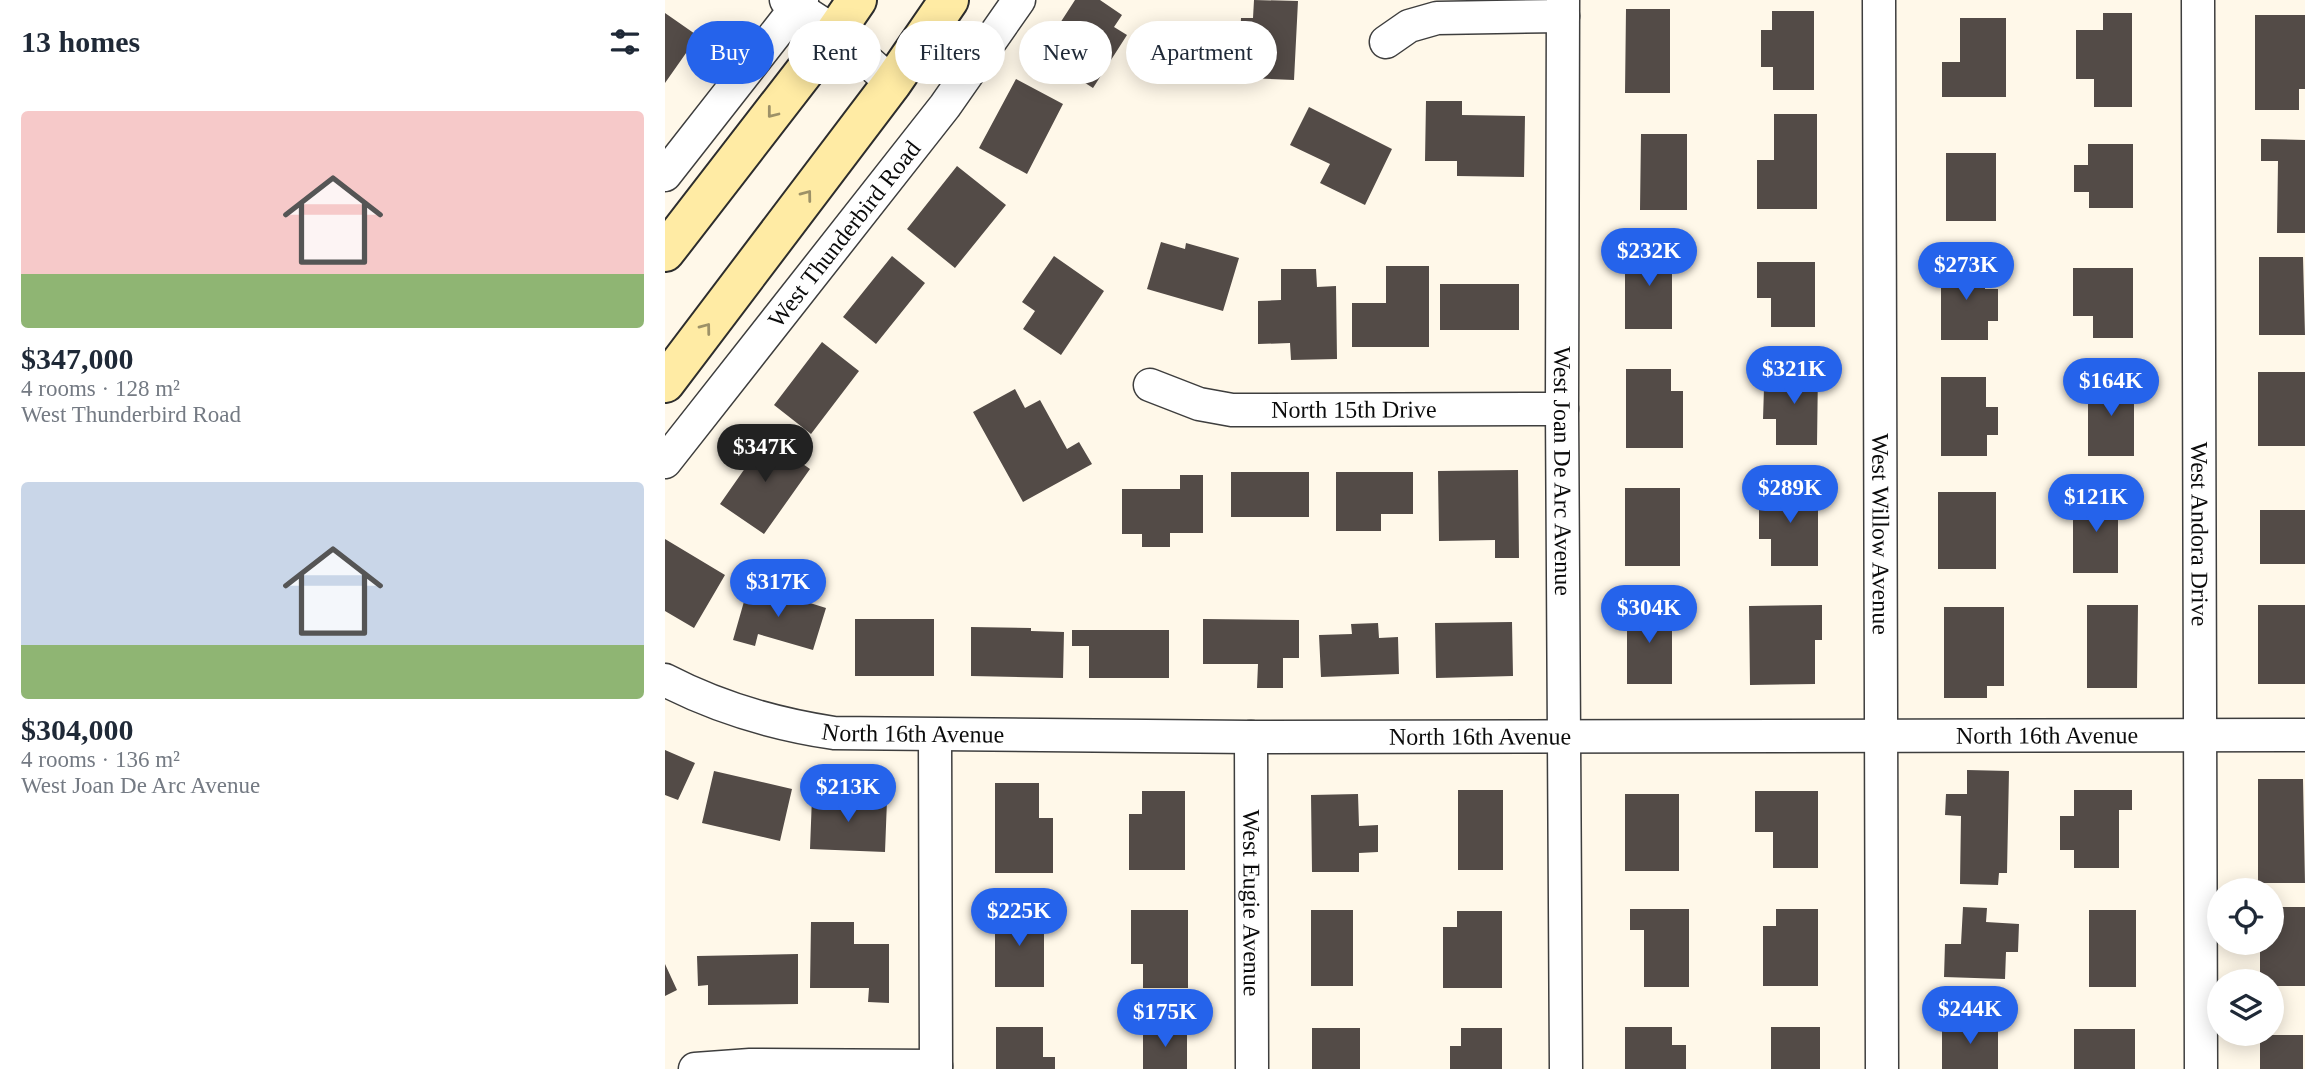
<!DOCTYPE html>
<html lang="en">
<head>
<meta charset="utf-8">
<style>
	body { margin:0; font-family:Georgia,serif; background:#f2f2f3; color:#1f2937; height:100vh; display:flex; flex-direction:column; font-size:26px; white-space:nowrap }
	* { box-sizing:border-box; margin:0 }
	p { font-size:23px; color:#747a83 }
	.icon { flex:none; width:38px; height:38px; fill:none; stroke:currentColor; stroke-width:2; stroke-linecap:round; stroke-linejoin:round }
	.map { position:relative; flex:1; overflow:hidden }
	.panel { display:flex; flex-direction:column; background:#fff; width:665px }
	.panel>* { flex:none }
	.banner { position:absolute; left:21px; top:21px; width:665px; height:63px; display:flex; gap:14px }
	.tools { position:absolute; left:1542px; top:878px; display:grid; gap:14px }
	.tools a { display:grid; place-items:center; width:77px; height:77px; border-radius:50%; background:#fff; box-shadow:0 4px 18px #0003; font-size:35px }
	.price { position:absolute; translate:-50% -60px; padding:0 16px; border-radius:24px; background:#2563eb; color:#fff; font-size:23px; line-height:46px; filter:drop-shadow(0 2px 4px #0008) }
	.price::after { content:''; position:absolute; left:50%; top:42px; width:21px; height:16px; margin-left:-10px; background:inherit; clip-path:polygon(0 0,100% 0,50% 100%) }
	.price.on { background:#222; color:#fff }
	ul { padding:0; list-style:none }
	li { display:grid; align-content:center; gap:14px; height:371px; padding:0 21px }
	li span { display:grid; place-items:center; height:217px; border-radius:7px; color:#555 }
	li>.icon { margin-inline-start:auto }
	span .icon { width:126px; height:126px; fill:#fffc; stroke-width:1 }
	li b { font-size:30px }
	h2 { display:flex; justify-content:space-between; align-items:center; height:84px; padding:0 21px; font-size:30px }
	.tag { padding:0 24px; border-radius:32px; background:#fff; box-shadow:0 4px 18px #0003; font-size:24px; line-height:63px }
	.tag.on { background:#2563eb; color:#fff }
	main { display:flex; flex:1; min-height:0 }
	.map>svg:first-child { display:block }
	.building { fill:#534b47 }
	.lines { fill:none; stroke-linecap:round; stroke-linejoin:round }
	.minor-casing { stroke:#3e3e3e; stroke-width:35 }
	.secondary-casing { stroke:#2d2d2d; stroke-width:42 }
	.minor { stroke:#fff; stroke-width:32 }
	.secondary { stroke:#ffeba4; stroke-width:38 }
	.oneway { stroke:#9d9167 }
	.labels { text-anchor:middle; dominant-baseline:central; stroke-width:7; stroke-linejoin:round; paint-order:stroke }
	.street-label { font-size:24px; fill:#0b0b0b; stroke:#fff }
</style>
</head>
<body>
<main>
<section class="panel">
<h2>13 homes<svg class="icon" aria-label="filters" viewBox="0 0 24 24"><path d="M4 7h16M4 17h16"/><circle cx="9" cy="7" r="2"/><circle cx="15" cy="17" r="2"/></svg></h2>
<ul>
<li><span style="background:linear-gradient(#f6c9c9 75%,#8fb573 0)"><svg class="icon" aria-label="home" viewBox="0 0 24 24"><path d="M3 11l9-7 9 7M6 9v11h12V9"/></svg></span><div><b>$347,000</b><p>4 rooms · 128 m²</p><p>West Thunderbird Road</p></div></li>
<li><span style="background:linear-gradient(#c9d6e8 75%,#8fb573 0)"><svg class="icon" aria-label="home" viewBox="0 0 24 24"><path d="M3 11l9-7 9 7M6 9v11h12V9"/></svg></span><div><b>$304,000</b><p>4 rooms · 136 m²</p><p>West Joan De Arc Avenue</p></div></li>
</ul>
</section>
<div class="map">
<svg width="1640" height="1069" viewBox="0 0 1640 1069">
	<rect width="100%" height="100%" fill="#fff8e9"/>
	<path class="building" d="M410,0H435L457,15L449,27L462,35L428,88L375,54Z
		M589,0L633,1L629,80L582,78L584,41L575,40L576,18H588Z
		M961,9H1005V93H960Z
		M1107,11H1149V90H1108V67H1096V30H1107Z
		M0,13L33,36L0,83Z
		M1438,13H1467V107H1429V79H1411V30H1438Z
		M1590,15H1640V89H1634V110H1590Z
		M1295,18H1341V97H1277V62H1295Z
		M351,79L398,104L362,174L314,148Z
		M761,101H797V115L860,116L859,177L792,176V161H760Z
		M644,107L727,149L700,205L655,183L665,164L625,145Z
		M1109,114H1152V209H1092V160H1109Z
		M976,134H1022V210H975Z
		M1596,139L1640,140V233H1612L1613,161H1596Z
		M1423,144H1468V208H1424V192H1409V165H1423Z
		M1281,153H1331V221H1281Z
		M292,166L341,205L290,268L242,229Z
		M496,242L520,249L521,243L574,258L558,311L482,289Z
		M960,247H1007V329H960Z
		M227,256L260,283L211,344L178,317Z
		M389,256L439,291L396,355L358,329L370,311L357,302Z
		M1594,257H1638L1640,335H1594Z
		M1092,262H1150V327H1106V298H1092Z
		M1276,263H1320V289H1333V321H1323V340H1276Z
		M721,266H764V347H687V303H721Z
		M1408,268H1468V338H1428V316H1408Z
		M616,269H651L652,287L671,286L672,359L626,360L625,343L593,344V301L616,300Z
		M775,284H854V330H775Z
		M157,342L194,371L146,434L109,405Z
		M961,369H1006V391H1018V448H961Z
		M1110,369H1153L1152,445H1111V419H1098L1099,388H1110Z
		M1593,372H1640V446H1593Z
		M1276,377H1321V407H1333V435H1322V456H1276Z
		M1423,379H1469V456H1423Z
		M350,389L360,408L375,400L402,449L414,442L427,464L358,502L308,412Z
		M91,431L145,469L99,534L55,504L90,454L80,447Z
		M853,470L854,558H830V540L774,541L773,471Z
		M566,472H644V517H566Z
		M671,472H748V514H716V531H671Z
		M515,475H538V533H505V547H477V534H457V489H515Z
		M960,488H1015V566H960Z
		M1094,488H1153V566H1106V539H1094Z
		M1273,492H1331V569H1273Z
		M1408,495H1453V573H1408Z
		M1595,510H1640V564H1595Z
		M0,539L60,575L29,628L0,611Z
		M84,584L161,608L148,650L93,634L90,646L68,640Z
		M1157,605V640H1150V684L1085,685L1084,606Z
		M1422,605H1473L1472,688H1422Z
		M1593,605H1640V684H1593Z
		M962,606H1007V684H962Z
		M1279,607H1339V686H1322V698H1279Z
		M190,619H269V676H190Z
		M538,619L634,620V658H618V688H592L593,664H538Z
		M847,622L848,676L771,678L770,623Z
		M713,623L714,638L733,637L734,674L656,677L654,635L687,634L686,624Z
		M306,627L366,628V631L399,632L398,678L306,676Z
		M407,630H504V678H424V646H407Z
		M0,750L30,763L13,800L0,795Z
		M1302,770L1344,771L1342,873H1334L1333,885L1295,884L1296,816L1280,815L1281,794H1302Z
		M49,771L127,789L115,841L37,823Z
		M1593,779H1638L1640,883H1593Z
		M330,783H374V818H388V873H330Z
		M793,790H838V870H793Z
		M1409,790H1467V810H1454V868H1409V850H1395V816H1409Z
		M477,791H520V870H464V814H477Z
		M1090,791H1153V868H1108V832H1090Z
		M693,794L694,826L713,825V852L694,853V872H647L646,795Z
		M960,794H1014V871H960Z
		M147,797L222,800L220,852L145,849Z
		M1298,907L1322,908L1321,922L1354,924L1353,952H1341L1340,979L1279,977L1280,944H1296Z
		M1606,907H1640V986H1606V982H1595V943H1606Z
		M965,909H1024V987H979V930H965Z
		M1111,909H1153V986H1098V926H1111Z
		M330,910H379V987H330Z
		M466,910H523V988H478V964H466Z
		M646,910H688V986H646Z
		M1424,910H1471V987H1424Z
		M792,911H837V988H778V927H792Z
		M146,922H189V944H224V1003L203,1002L204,988H145Z
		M133,954V1004L43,1005V985L33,986L32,956Z
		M0,964L12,990L0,996Z
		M1277,1023H1333V1069H1277Z
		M331,1027H378V1057H390V1069H331Z
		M960,1027H1007V1045H1021V1069H960Z
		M1106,1027H1155V1069H1106Z
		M478,1028H522V1069H478Z
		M647,1028H695V1069H647Z
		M796,1028H837V1069H785V1046H796Z
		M1409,1029H1470V1069H1409Z
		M1595,1035H1638V1069H1595Z"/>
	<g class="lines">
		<defs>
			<g id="minor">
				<path d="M121,0L170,32L227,83"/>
				<path id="s1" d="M898,0L897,409L901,1069"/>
				<path id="s2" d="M1214,0L1217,1069"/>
				<path id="s3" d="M1533,0L1536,1069"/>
				<path d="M721,42L744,26L772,18L898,16"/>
				<path d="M0,175L137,0"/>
				<path id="s4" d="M485,385L534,404L567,410L897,409"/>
				<path id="s5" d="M0,462L280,106L354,0"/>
				<path id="s6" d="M0,680C54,708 109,724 169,733L586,737L1640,735"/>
				<path d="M270,736L271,1069"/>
				<path id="s7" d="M586,737L587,1069"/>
				<path d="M30,1069L85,1065L271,1066"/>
			</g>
			<path id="secondary" d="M0,252L170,32L192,0
				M0,383L227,83L284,0"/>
		</defs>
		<use href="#minor" class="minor-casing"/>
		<use href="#secondary" class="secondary-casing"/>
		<use href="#minor" class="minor"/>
		<use href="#secondary" class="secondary"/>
	</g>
	<defs><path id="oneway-chevron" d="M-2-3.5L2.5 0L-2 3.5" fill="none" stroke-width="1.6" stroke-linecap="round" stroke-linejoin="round" transform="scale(1.75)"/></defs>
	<g class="oneway">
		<use href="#oneway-chevron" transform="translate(107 113) rotate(128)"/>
		<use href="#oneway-chevron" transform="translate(142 195) rotate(-53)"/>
		<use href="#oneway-chevron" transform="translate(41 328) rotate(-53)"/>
	</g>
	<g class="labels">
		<g class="street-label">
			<text stroke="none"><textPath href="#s5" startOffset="290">West Thunderbird Road</textPath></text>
			<text stroke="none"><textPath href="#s4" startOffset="208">North 15th Drive</textPath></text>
			<text stroke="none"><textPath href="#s1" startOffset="471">West Joan De Arc Avenue</textPath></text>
			<text stroke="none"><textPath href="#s2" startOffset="534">West Willow Avenue</textPath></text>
			<text stroke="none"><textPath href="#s3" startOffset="534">West Andora Drive</textPath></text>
			<text stroke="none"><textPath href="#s6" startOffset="257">North 16th Avenue</textPath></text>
			<text stroke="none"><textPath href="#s6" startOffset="1391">North 16th Avenue</textPath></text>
			<text stroke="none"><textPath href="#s6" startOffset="824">North 16th Avenue</textPath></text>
			<text stroke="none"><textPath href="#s7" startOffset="166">West Eugie Avenue</textPath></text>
		</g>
	</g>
</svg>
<div class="tools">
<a><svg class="icon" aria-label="locate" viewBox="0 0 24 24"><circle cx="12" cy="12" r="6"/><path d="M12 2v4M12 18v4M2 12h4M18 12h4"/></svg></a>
<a><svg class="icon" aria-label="layers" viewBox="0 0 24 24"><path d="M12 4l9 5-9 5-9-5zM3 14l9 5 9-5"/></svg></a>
</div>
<b class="price" style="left:984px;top:288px">$232K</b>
<b class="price" style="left:1301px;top:302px">$273K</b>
<b class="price" style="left:1129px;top:406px">$321K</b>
<b class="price" style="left:1446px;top:418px">$164K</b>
<b class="price on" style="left:100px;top:484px">$347K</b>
<b class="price" style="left:1125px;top:525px">$289K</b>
<b class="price" style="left:1431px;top:534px">$121K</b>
<b class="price" style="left:113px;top:619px">$317K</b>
<b class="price" style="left:984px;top:645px">$304K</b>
<b class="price" style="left:183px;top:824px">$213K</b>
<b class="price" style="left:354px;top:948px">$225K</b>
<b class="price" style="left:1305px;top:1046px">$244K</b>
<b class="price" style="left:500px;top:1049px">$175K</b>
<div class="banner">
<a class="tag on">Buy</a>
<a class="tag">Rent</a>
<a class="tag">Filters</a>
<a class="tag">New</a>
<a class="tag">Apartment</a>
</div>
</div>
</main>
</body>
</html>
